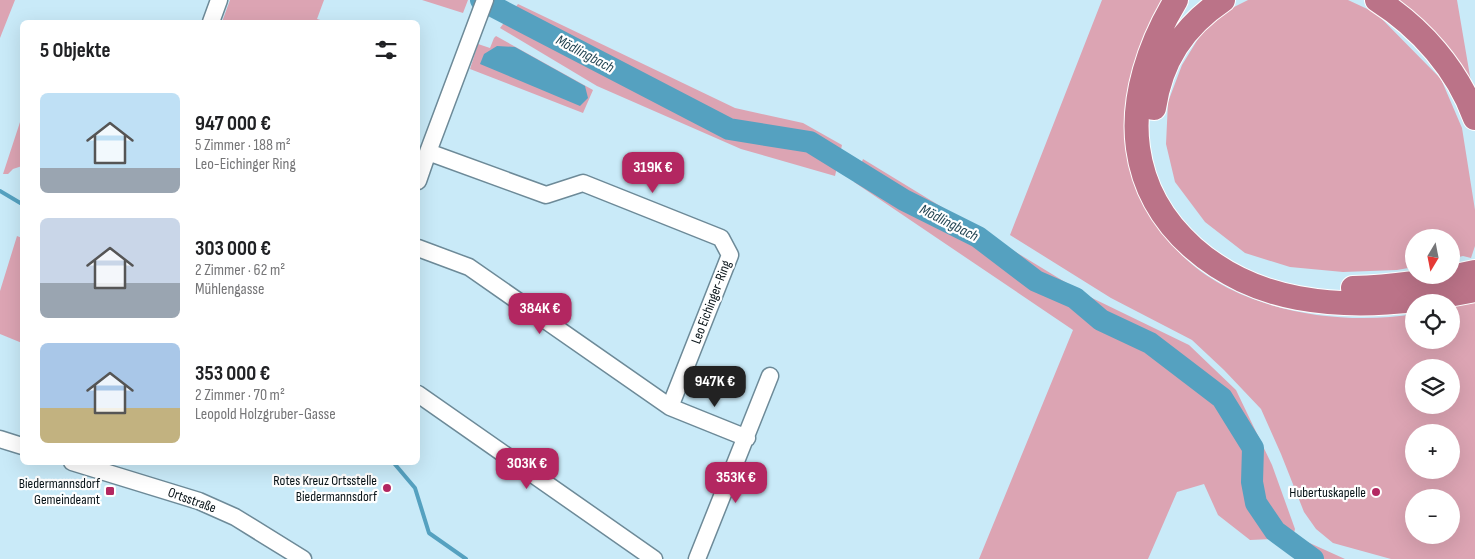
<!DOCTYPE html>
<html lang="de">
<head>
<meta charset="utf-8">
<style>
	body { margin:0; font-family:"Sofia Sans Condensed",sans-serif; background:#f6f6f6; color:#202124; height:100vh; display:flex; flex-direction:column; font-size:19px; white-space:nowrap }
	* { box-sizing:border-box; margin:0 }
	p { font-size:16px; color:#757577 }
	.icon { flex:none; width:28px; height:28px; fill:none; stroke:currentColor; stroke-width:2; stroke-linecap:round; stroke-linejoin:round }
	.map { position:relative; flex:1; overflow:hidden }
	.drawer { position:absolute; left:20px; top:20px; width:400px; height:445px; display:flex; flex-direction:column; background:#fff; border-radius:8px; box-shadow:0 5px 20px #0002 }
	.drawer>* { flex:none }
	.needle { width:32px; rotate:190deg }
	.fabs { position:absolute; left:1405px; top:229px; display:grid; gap:10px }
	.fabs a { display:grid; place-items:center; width:55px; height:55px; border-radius:50%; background:#fff; box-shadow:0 5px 20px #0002; font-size:25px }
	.price { position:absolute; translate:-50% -42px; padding:0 11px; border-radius:10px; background:#b32761; color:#fff; font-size:16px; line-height:32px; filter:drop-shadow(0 1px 2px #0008) }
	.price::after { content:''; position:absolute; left:50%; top:30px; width:15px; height:11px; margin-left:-8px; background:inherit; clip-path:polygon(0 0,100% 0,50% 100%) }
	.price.on { background:#222; color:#fff }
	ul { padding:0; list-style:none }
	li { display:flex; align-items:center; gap:15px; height:125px; padding:0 20px }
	li span { display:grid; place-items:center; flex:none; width:140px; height:100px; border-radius:8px; color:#555 }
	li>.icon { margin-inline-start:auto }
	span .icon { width:60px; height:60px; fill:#fffc; stroke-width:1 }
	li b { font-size:21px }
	h2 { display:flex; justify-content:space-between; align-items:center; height:60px; padding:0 20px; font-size:21px }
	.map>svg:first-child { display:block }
	.green { fill:#dca4b3; fill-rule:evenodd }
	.water { fill:#55a1c0 }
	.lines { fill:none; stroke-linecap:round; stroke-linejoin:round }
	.stream { stroke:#55a1c0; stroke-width:4 }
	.river { stroke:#55a1c0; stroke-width:22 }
	.minor-casing { stroke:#6d8a98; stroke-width:19 }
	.highway-casing { stroke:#fff; stroke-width:26 }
	.minor { stroke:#fff; stroke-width:16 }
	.highway { stroke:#bb7388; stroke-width:24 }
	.poi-dot { fill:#b32761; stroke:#fff; stroke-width:2 }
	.labels { text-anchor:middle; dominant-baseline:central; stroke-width:4.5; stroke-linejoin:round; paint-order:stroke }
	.street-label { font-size:14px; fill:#071217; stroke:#fff }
	.poi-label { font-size:14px; fill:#071217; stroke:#fff; text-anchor:end }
	.water-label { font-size:15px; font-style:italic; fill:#1b3e4c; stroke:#fff }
</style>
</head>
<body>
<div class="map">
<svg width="1475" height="559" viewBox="0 0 1475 559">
	<rect width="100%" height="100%" fill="#c9eaf8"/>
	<path class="green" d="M0,0H15L0,38Z
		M230,0H324L317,19L327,22H222Z
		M422,0H468L463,13Z
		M1102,0H1163L1139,57L1149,212C1158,227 1167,240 1179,252C1233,310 1339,327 1414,314V340H1451V307L1475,302V559H1391L1333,543L1316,529L1304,512L1281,454L1261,409L1224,370L1192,340L1111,298L1010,235ZM1414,368H1451V405H1414ZM1414,432H1451V470H1414ZM1414,498H1451V535H1414Z
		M1248,0H1348L1376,13L1441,79L1462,128L1475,210V246L1471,258L1463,256L1451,259V238H1414V267L1397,270L1343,272L1290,267L1245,253L1205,222L1175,182L1166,144L1168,102L1182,65L1201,34L1226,11Z
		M1394,0H1457L1471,82Z
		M518,4L735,108L803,123L842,145L835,176L741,149L597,86L500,28Z
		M496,36L593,90L583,113L470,69L478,44L490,48L494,38Z
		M22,116V166L13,169L8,174H3Z
		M863,159L1088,296L1189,345L1236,390L1272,465L1295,529L1289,553L1274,539L1250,540L1218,515L1204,484L1177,492L1148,559H979L1073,330L854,182Z
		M17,236L22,238V343L0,334V291Z
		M1303,540L1345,559H1296Z"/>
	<path class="water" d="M497,46L515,47L585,86L588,98L580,106L480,64L484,54Z"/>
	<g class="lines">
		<path class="stream" d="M0,191L22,204
			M393,462L415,488L429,533L466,559"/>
		<path class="river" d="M481,0L729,129L810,142L904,200L978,237L1036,281L1075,298L1101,320L1150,343L1222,398L1253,448L1252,482L1256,503L1275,531L1313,559"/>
		<defs>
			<path id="minor" d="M211,22L219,0
				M428,152L485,0
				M418,181L428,152L546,195L583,183L721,238L730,255L670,407
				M418,248L469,267L670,407L747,438
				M418,394L654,559
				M0,439L22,446
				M72,462L199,501L235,517L303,559
				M697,559L770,376"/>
			<path id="highway" d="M1176,0C1150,43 1131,97 1138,148C1149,229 1221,284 1298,298C1358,309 1416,302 1475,290
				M1377,0C1421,28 1457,69 1475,118
				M1154,108C1161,61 1183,27 1223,0
				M1353,288C1394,287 1435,281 1475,272"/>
		</defs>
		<use href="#minor" class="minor-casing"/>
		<use href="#highway" class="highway-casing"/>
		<use href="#minor" class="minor"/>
		<use href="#highway" class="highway"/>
	</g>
	<g class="poi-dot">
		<circle cx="387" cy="488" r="5"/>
		<rect x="105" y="486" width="10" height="10" rx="2.5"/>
		<circle cx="1376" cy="492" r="5"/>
	</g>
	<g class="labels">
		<g class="street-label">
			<text transform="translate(711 302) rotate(-69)">Leo Eichinger-Ring</text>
			<text transform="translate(192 500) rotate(20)">Ortsstraße</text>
		</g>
		<g class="poi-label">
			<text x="377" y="480">Rotes Kreuz Ortsstelle<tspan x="377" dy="16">Biedermannsdorf</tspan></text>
			<text x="100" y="483">Biedermannsdorf<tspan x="100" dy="16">Gemeindeamt</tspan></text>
			<text x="1366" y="492">Hubertuskapelle</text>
		</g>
		<g class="water-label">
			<text transform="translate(585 54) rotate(28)">Mödlingbach</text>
			<text transform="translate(949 223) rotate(27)">Mödlingbach</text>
		</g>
	</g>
</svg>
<div class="fabs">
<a><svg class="needle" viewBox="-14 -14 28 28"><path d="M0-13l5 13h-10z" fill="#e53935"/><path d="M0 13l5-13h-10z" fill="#757577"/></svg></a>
<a><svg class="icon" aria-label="locate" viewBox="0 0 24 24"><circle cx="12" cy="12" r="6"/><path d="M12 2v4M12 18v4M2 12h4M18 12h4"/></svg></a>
<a><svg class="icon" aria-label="layers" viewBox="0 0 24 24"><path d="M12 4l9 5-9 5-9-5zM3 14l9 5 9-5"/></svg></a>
<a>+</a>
<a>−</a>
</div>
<b class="price" style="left:653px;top:194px">319K €</b>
<b class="price" style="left:540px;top:335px">384K €</b>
<b class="price on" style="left:715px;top:408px">947K €</b>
<b class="price" style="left:527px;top:490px">303K €</b>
<b class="price" style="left:736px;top:504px">353K €</b>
<section class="drawer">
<h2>5 Objekte<svg class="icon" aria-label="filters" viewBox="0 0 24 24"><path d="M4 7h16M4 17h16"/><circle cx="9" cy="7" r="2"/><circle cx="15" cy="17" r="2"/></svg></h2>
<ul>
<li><span style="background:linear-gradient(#bfe0f5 75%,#9aa5b1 0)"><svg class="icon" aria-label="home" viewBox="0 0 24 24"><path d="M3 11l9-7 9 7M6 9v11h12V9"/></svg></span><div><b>947 000 €</b><p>5 Zimmer · 188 m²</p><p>Leo-Eichinger Ring</p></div></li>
<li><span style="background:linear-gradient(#c9d6e8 65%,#9aa5b1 0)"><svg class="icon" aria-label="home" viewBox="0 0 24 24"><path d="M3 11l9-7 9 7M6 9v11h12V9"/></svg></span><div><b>303 000 €</b><p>2 Zimmer · 62 m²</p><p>Mühlengasse</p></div></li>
<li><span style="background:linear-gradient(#a9c7e8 65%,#c2b280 0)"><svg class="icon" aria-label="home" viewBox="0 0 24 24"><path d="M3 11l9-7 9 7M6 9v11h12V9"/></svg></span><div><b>353 000 €</b><p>2 Zimmer · 70 m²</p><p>Leopold Holzgruber-Gasse</p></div></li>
</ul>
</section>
</div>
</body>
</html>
